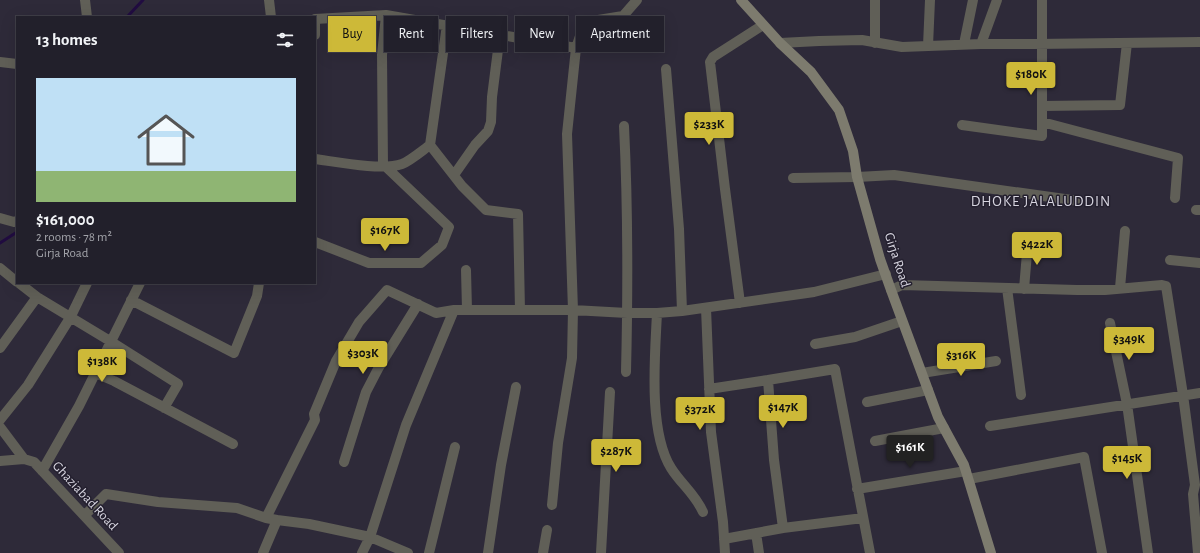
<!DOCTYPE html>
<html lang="en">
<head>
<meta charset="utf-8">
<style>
	body { margin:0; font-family:"Alegreya Sans",sans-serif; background:#2e2d37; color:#f1f3f6; height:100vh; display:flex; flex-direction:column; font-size:15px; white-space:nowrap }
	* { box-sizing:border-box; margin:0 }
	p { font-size:13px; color:#a2a3a9 }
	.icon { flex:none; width:22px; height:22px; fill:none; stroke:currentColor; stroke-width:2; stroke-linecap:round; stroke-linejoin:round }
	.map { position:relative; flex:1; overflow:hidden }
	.sheet { position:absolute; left:16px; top:16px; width:300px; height:268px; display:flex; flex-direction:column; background:#22202b; border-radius:0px; box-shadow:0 4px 16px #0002,0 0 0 1px #3f3e47 }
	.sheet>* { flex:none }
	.hud { position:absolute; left:328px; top:16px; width:380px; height:36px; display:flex; gap:8px }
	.price { position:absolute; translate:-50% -34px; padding:0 9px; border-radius:4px; background:#cdb938; color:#111; font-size:13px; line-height:26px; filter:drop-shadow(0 1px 2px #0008) }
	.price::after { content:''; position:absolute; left:50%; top:24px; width:12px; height:9px; margin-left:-6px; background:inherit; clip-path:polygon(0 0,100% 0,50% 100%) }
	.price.current { background:#222; color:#fff }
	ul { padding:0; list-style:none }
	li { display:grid; align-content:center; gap:8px; height:212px; padding:0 20px }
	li+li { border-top:1px solid #3f3e47 }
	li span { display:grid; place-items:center; height:124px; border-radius:0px; color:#555 }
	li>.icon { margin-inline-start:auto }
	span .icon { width:72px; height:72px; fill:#fffc; stroke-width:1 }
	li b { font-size:17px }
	h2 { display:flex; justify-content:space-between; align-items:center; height:48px; padding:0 20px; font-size:17px }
	.tag { padding:0 14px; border-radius:0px; background:#22202b; box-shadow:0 4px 16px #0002,0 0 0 1px #3f3e47; font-size:14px; line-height:36px }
	.tag.current { background:#cdb938; color:#111 }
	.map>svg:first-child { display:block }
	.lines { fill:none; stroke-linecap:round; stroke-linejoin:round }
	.stream { stroke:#210c41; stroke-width:3 }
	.street { stroke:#605f57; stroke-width:10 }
	.secondary { stroke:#7d7b6e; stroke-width:10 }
	.labels { text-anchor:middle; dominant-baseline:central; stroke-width:3; stroke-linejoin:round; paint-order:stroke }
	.street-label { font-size:14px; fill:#d6d4df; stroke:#24202f }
	.neighbourhood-label { font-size:15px; letter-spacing:1px; fill:#d6d4df; stroke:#24202f }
</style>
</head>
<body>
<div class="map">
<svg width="1200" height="553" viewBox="0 0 1200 553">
	<rect width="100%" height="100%" fill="#2e2a39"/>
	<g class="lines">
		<path class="stream" d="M127,17L143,0
			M0,243L17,232"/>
		<path class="street" d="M85,0L87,17
			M269,0L271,17
			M875,0V43
			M315,19L386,15L576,48
			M447,25L430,145L462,186L486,210L518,214L520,310
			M315,35V19
			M780,43L819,41L862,40L902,47L981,44H1035L1200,42
			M964,44L973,0
			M981,44L997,0
			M928,46L930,0
			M0,62L17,64
			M666,69L679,229L682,311
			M1042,106L1120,105L1127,43
			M1042,122L1178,158L1175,198
			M962,125L1042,136V0
			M624,126C628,207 628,290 626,372
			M315,159C337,162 382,171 402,164C410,161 423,150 430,145
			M383,166L382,55L386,15
			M454,175L475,145L488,131L491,122L492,97L500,34
			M793,178L857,177L894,175L1079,201
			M1196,210H1200
			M0,218L14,222L17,221
			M315,242L369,263H421L442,245L449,227L385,166
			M1170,260L1200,263
			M0,268L17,282
			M466,270L467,310
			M19,283L37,297L110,341L178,384L164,408
			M1007,288L1021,395
			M1120,288L1125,231
			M1024,289L1028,241
			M891,290L902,285L1077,290H1105L1162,285L1166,286L1183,395L1195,485L1193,494L1198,553
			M131,300L234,353L257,296L259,283
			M740,303L725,189L710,62L713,57L763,25
			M706,308L711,432L723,522L725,553
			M657,313C655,356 648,431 671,468C681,484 695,494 703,512
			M1110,323L1127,404L1148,553
			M815,344L855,337L902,321
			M0,348L37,297
			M95,373L114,381L233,444
			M922,373L996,361
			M709,389L768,380
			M867,402L928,390
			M0,420L28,385L70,318L87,283
			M990,426L1200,393
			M0,427L24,459
			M875,441L944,428
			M0,461L24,459L34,462L119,553
			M344,462L366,392L379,367L418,304
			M42,471L79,406L140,283
			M969,479L1084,457L1102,553
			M857,489L966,471
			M552,505L558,443L572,358L573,310L567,134L576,48L582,30L587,24L592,21L623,16L637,0
			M85,515L106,494L158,502L237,508L266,518
			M277,520L266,518L315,420L314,414L336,361L359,322L387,290L436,313L454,310
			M783,528L774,460L768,380L835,369L870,553
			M756,533L759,553
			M724,539L783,528L863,518
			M263,553L277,520L309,524L370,537L408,553
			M362,553L370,537L406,425L454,310H573L627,313H657L682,311L814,292L886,274
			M429,553L455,447
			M488,553L501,465L516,387
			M543,553L547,530
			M601,553L610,392"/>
		<path class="secondary" d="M741,0L780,43L811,72L839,110L853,151L857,177L880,259L891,290L938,417L964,465L991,553"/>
	</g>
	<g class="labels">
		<g class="street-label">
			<text transform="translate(897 260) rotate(72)">Girja Road</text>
			<text transform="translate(85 496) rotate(47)">Ghaziabad Road</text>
		</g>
		<g class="neighbourhood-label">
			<text x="1041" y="201">DHOKE JALALUDDIN</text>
		</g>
	</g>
</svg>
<b class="price" style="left:1031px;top:96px">$180K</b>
<b class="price" style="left:709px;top:146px">$233K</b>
<b class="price" style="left:385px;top:252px">$167K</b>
<b class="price" style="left:1037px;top:266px">$422K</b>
<b class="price" style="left:1129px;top:361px">$349K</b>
<b class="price" style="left:363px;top:375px">$303K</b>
<b class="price" style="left:961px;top:377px">$316K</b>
<b class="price" style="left:102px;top:383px">$138K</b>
<b class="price" style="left:783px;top:429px">$147K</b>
<b class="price" style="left:700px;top:431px">$372K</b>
<b class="price current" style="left:910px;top:469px">$161K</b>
<b class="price" style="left:616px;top:473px">$287K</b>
<b class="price" style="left:1127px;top:480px">$145K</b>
<div class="hud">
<a class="tag current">Buy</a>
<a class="tag">Rent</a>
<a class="tag">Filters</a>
<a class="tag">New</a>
<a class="tag">Apartment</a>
</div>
<section class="sheet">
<h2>13 homes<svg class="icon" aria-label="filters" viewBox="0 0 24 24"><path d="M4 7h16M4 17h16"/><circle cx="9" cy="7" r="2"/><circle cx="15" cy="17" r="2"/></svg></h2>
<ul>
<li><span style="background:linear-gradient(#bfe0f5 75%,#8fb573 0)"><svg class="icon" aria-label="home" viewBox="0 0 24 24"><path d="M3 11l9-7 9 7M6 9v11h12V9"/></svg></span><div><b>$161,000</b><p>2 rooms · 78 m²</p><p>Girja Road</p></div></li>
</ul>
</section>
</div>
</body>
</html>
